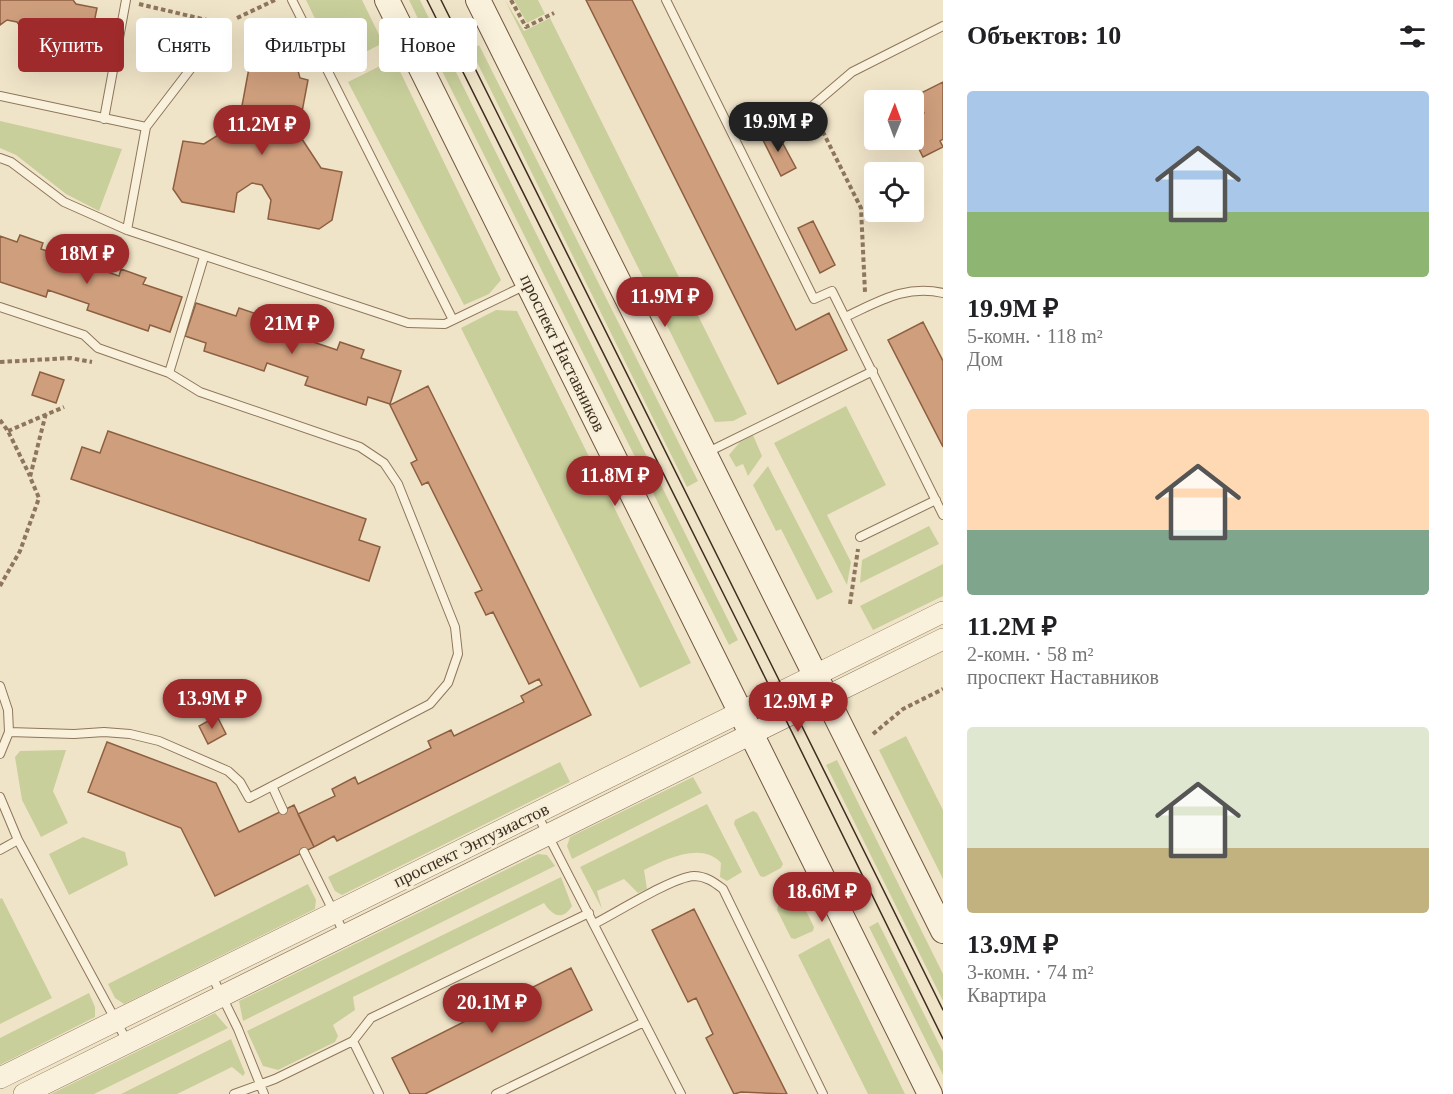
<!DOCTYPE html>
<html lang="ru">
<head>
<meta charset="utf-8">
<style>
	body { margin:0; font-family:"Times New Roman",serif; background:#f6f6f6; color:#202124; height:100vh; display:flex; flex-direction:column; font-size:22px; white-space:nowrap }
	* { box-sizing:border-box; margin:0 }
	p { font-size:20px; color:#757577 }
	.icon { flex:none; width:33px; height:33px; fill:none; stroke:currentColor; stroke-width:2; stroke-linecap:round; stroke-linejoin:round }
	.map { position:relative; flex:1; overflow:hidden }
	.panel { display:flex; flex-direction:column; background:#fff; width:510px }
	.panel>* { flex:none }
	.banner { position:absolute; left:18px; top:18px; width:570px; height:54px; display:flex; gap:12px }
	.needle { width:39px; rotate:1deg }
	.tools { position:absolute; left:864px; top:90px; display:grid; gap:12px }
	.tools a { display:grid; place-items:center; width:60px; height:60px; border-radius:6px; background:#fff; box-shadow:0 6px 24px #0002; font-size:30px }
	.price { position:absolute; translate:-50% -51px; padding:0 14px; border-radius:21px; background:#9e2a2b; color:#fff; font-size:20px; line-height:39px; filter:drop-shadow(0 2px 3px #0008) }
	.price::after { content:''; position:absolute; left:50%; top:36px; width:18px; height:14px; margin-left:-9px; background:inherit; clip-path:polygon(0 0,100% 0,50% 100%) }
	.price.current { background:#222; color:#fff }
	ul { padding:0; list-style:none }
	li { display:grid; align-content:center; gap:12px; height:318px; padding:0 24px }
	li span { display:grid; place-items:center; height:186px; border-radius:6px; color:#555 }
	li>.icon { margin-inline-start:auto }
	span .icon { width:108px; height:108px; fill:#fffc; stroke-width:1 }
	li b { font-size:26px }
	h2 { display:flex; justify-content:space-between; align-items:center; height:72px; padding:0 24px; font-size:26px }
	.tag { padding:0 21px; border-radius:6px; background:#fff; box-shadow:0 6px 24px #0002; font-size:21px; line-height:54px }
	.tag.current { background:#9e2a2b; color:#fff }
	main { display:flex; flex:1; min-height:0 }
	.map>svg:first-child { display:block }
	.green { fill:#c9cf9b }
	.building { fill:#cf9f7d; stroke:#8d5f41; stroke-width:1.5 }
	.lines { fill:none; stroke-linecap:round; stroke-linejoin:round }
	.service-casing { stroke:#8d765c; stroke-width:10 }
	.tertiary-casing { stroke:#8d765c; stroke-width:22 }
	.secondary-casing { stroke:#6f573f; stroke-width:26 }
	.path { stroke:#8d765c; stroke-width:4; stroke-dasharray:4.5 3; stroke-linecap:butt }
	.service { stroke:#faf1dc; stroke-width:8 }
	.tertiary { stroke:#faf1dc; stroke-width:21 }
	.secondary { stroke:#faf1dc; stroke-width:24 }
	.tram { stroke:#3d2e20; stroke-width:1.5 }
	.labels { text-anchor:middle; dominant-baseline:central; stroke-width:5; stroke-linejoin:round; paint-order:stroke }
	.street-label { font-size:18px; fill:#3d2e20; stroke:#f7eed8 }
</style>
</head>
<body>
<main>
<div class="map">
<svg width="943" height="1094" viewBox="0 0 943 1094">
	<rect width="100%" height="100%" fill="#f0e4c8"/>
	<path class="green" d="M306,0H362L383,43L338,66Z
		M409,0H420L443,47L429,24L422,27Z
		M505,0L524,31L550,18L747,414L733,421L715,422Z
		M514,0H538L545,14L527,23Z
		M479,45L698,481L687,487L471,50Z
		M394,59L501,280L489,294L464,305L348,82Z
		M450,60L738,640L729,645L439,65Z
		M0,121L122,149L99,211L66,194L16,155L0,148Z
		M496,310L517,311L691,663L640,688L461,328Z
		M846,406L886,485L827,515L851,562L847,585L774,443Z
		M753,435L762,456L748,476L743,464L736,467L729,455L740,442Z
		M768,466L833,592L817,600L781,529L776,531L753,485Z
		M929,526L939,544L860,583L862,560Z
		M943,564V596L873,630L860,606Z
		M906,736L943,810V879L879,750Z
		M66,750L53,791L68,823L41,837L22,800L15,757L20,751Z
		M837,760L943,974V1001L826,765Z
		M560,762L570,782L342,895L335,891L328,877Z
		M693,777L702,793L572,859L567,846L570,837Z
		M707,804L742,872L727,881L720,877L721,863C701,841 665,860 644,870L647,889L638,893L624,879L597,891L602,909L580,867Z
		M753,811L757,813L783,864L781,868L764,877L760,876L734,824L735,820Z
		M83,837L125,852L128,865L69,895L49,854Z
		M538,854L547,855L555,866L243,1021L239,1001Z
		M561,877L572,906C562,922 552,915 544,903L353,997L355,1010L333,1025L338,1036L335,1042L278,1070L263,1066L247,1031Z
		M308,884L316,900L315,909L124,1004L115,998L108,984Z
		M2,898L52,998L0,1024V899Z
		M796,898L800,899L814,927L813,931L795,939L791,938L777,910L778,906Z
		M878,922L943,1052V1075L869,927Z
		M829,938L905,1094H868L798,955Z
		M89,993L95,1007V1017L0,1065V1038Z
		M215,1013L228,1028L94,1094H51Z
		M231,1039L245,1073L243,1076L232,1067L177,1094H121Z"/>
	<path class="building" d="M0,0H73L76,4L97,8L87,57L75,65L23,55L27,36L17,22L7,20L0,25Z
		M586,0H632L796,330L829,313L847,350L778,384Z
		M266,61L297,67L300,78L308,80L298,133L321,168L342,172L332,220L319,229L268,219L271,200L262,185L252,183L237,193L234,212L182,202L173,189L183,141L204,144L239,122L249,68L259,70Z
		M943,82V139L940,141L943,147L923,157L914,139V118L924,113L915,96Z
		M775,129L796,168L781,176L761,136Z
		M813,221L835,265L820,273L798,228Z
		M20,235L43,243L41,249L119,276L121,269L146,278L143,284L182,297L170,332L150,325L148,331L87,310L89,304L48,290L46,297L0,282V236L17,242Z
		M196,303L236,316L239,308L263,316L260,324L337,350L340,342L364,350L361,358L401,371L390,404L368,397L366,405L305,385L308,377L267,363L264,371L204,351L206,343L185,336Z
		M923,322L943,361V447L888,340Z
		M40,372L64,380L56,403L32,395Z
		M428,386L591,715L337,841L334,836L314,847L298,814L335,796L332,789L355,777L358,784L431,748L428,741L451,730L454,736L524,702L521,696L542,685L539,679L529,684L493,612L486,615L475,593L482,590L428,482L422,485L411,463L417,460L390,405Z
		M108,431L366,519L359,540L380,547L369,581L71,479L82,447L100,453Z
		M217,716L226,734L208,744L199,726Z
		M107,742L216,783L239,832L294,805L314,847L215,896L181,828L88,792Z
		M694,909L787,1094L741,1092L734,1094L706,1038L713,1034L696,998L688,1002L652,930Z
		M571,968L592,1010L425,1094H410L392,1058Z"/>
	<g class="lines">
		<defs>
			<path id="service" d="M292,0L453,320
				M666,0L814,299L832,291L943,515
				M225,24L146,127L127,230L408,323L445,324L526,285
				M0,96L146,127
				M811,107L852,72L943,26
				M104,119L126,0
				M0,158L11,162L64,202L127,230
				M0,307L84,335L98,348L169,373L200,392L360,447L384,463L398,484L455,627L458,654L448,683L430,704L249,798L240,782L228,771L159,741L130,734L104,732L74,734L9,732
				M845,317C878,302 906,284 943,293
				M169,373L204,257
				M706,453L873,371
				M860,537L936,500
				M0,686L8,710L9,732L0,754
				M272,786L283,810
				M0,797L18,840L0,850
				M537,814L681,1094
				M18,840L128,1043
				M304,852L345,935
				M594,924C616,913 673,877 694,876C706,876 715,883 723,889L823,1094
				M211,974L238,1029L264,1094
				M353,1041L379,1094
				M234,1094L275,1079L353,1041L371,1018L589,913
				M496,1094L644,1022"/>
			<path id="tertiary" d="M0,1078L943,612
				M24,1094L943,639"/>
			<path id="secondary" d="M387,0L930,1094
				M478,0L943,931"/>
		</defs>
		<use href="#service" class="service-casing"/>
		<use href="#tertiary" class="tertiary-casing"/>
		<use href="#secondary" class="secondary-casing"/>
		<path class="path" d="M511,0L526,27L554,13
			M139,4L211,21
			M237,18L275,0
			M440,52L442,56L474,39
			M816,118L861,208L865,292
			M749,137L799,112
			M0,362L70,358L92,362
			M0,420L8,431L30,476
			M8,431L64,407
			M0,586L20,551L39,498L30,477L46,413
			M850,604L858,549
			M873,734L903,709L943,689"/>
		<use href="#service" class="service"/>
		<use href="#tertiary" class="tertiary"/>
		<use href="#secondary" class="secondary"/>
		<path class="tram" d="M427,0L749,645L943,1039
			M441,0L943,1010"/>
	</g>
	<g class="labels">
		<g class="street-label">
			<text transform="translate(563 353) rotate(64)">проспект Наставников</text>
			<text transform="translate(471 845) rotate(-26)">проспект Энтузиастов</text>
		</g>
	</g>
</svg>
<div class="tools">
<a><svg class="needle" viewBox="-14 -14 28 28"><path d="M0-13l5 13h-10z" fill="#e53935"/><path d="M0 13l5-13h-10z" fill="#757577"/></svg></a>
<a><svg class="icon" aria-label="locate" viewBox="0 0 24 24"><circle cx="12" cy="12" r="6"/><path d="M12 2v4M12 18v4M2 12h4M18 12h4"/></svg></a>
</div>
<b class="price current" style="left:778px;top:153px">19.9M ₽</b>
<b class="price" style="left:262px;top:156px">11.2M ₽</b>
<b class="price" style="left:87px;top:285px">18M ₽</b>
<b class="price" style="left:665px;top:328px">11.9M ₽</b>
<b class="price" style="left:292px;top:355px">21M ₽</b>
<b class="price" style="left:615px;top:507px">11.8M ₽</b>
<b class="price" style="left:212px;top:730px">13.9M ₽</b>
<b class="price" style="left:798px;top:733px">12.9M ₽</b>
<b class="price" style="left:822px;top:923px">18.6M ₽</b>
<b class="price" style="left:492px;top:1034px">20.1M ₽</b>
<div class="banner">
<a class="tag current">Купить</a>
<a class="tag">Снять</a>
<a class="tag">Фильтры</a>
<a class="tag">Новое</a>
</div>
</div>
<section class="panel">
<h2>Объектов: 10<svg class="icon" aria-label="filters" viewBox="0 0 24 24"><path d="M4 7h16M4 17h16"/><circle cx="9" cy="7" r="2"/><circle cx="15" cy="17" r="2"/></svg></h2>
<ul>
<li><span style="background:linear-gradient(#a9c7e8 65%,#8fb573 0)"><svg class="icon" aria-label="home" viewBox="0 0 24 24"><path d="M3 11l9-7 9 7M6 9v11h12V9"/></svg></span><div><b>19.9M ₽</b><p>5-комн. · 118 m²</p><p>Дом</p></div></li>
<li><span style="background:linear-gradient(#ffd9b3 65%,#7fa58c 0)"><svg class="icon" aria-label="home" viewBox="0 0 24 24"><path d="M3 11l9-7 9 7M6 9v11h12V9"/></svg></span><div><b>11.2M ₽</b><p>2-комн. · 58 m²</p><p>проспект Наставников</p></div></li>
<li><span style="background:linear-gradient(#dfe7d0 65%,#c2b280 0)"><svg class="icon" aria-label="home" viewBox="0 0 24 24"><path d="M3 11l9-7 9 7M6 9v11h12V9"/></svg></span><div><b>13.9M ₽</b><p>3-комн. · 74 m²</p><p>Квартира</p></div></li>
</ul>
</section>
</main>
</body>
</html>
